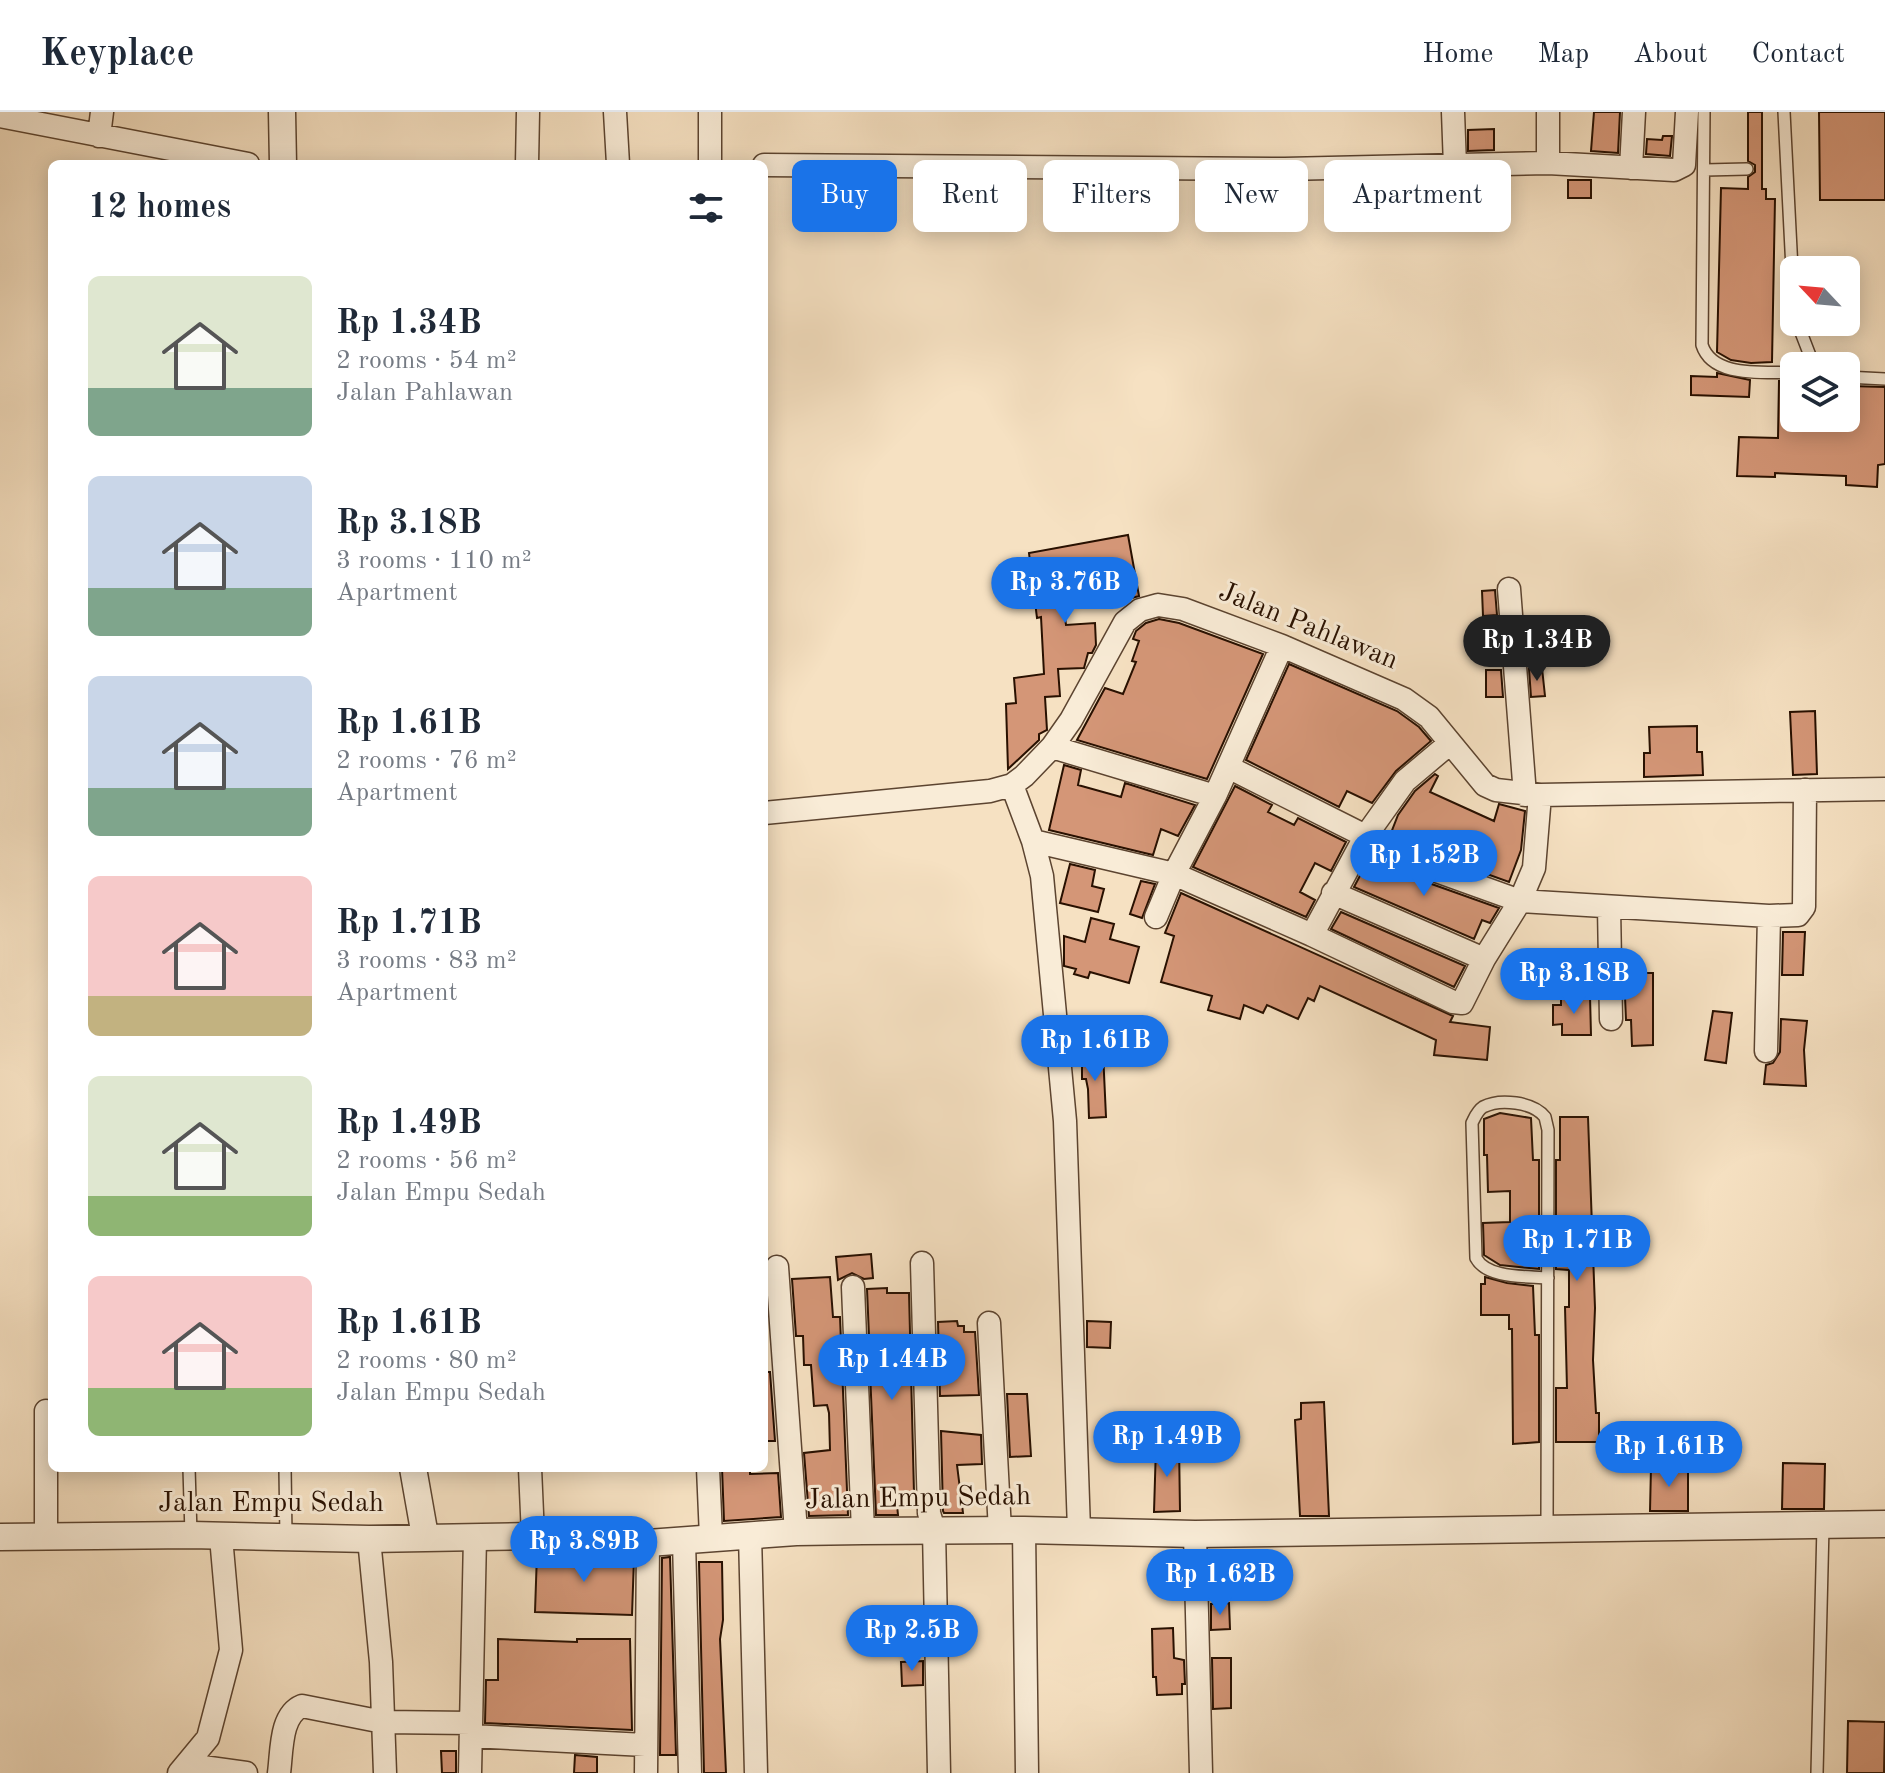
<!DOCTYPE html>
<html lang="en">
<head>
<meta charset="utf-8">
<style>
	body { margin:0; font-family:"Old Standard TT",serif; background:#f2f2f3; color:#1f2937; height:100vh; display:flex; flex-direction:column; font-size:30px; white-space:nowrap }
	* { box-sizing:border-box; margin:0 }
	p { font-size:26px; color:#747a83 }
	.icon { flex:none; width:44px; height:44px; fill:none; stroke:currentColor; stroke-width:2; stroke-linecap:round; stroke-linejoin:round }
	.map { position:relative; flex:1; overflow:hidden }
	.drawer { position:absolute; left:48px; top:48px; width:720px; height:1312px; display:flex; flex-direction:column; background:#fff; border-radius:12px; box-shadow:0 4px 20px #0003 }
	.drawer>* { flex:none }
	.banner { position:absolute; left:792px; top:48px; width:760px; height:72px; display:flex; gap:16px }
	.needle { width:52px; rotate:296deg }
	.tools { position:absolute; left:1780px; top:144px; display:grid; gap:16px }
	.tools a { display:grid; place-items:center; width:80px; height:80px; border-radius:12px; background:#fff; box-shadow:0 4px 20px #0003; font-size:40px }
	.price { position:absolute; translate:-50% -68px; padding:0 18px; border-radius:28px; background:#1a73e8; color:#fff; font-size:26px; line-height:52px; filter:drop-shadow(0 2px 4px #0008) }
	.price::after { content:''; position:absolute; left:50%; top:48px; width:24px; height:18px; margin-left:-12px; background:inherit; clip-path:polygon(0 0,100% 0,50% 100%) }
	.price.active { background:#222; color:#fff }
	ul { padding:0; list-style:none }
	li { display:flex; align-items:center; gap:24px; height:200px; padding:0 40px }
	li span { display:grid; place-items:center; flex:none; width:224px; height:160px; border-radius:12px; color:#555 }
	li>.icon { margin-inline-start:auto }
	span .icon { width:96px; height:96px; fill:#fffc; stroke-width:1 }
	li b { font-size:34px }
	h2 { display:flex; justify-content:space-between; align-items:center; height:96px; padding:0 40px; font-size:34px }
	.chip { padding:0 28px; border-radius:12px; background:#fff; box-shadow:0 4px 20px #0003; font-size:28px; line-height:72px }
	.chip.active { background:#1a73e8; color:#fff }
	header { display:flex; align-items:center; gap:48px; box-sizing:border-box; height:112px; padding:0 40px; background:#fff; border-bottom:2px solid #e0e1e3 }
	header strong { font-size:38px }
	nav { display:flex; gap:44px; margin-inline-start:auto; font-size:28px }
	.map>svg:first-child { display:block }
	.building { fill:#d49677; stroke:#281000; stroke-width:2 }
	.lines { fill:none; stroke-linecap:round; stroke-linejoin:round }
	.service-casing { stroke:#5c4430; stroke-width:14 }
	.minor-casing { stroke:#5c4430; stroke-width:25 }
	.tertiary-casing { stroke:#5c4430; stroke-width:29 }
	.service { stroke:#f9ecd7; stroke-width:11 }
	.minor { stroke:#f9ecd7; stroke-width:22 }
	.tertiary { stroke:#f9ecd7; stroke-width:26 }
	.labels { text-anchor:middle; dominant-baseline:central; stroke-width:6; stroke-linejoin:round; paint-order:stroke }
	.street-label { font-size:28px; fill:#281000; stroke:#f9ecd7 }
</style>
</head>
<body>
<header>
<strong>Keyplace</strong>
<nav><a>Home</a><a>Map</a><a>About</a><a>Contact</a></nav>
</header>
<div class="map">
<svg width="1885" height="1661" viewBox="0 0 1885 1661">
	<rect width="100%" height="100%" fill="#f6e1c2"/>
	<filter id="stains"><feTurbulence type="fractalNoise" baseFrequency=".0025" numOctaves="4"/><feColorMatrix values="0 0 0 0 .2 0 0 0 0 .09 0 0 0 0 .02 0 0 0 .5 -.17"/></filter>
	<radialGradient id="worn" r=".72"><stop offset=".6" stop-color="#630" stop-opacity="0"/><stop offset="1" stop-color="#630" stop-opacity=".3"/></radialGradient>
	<path class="building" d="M1594,0H1620L1618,41L1591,39Z
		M1748,0H1762V77H1766V87H1775L1772,250L1751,251L1731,248L1717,240L1721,76L1748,77V65L1755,60V53L1748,49Z
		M1819,0H1885V88H1820Z
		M1494,17V38L1468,39V18Z
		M1663,24H1672L1670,44L1646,42L1647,27L1662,28Z
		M1568,68H1591V86H1568Z
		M1717,261L1750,268L1749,285L1691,283V264L1717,265Z
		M1779,269H1794V306H1848L1850,274L1885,275V352L1878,353L1877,375L1846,373V364L1775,361V365L1737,364L1739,325L1778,326Z
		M1128,423L1139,484L1107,493L1104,478L1062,483L1066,513L1095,511L1096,533L1092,541H1088L1084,556L1058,557L1060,584L1045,585L1047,618L1039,622V628L1008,657L1006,592L1016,591L1014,566L1044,562L1041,505L1037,506L1029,441Z
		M1495,478L1497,503L1483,504L1482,479Z
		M1159,507L1179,511L1263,542L1207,667L1077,628L1105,576L1123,582L1136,550L1132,549L1139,529L1133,527L1136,519L1146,511Z
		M1289,552L1397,599L1419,615L1431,629L1396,659L1372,691L1347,679L1339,695L1246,648Z
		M1542,556L1545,584L1531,585L1529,557Z
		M1486,558H1501L1503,585H1486Z
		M1815,599L1817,662L1793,663L1790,600Z
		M1697,614V640H1702L1703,663L1644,665V641H1650L1649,615Z
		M1064,653L1081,658L1078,673L1121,685L1125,671L1195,693L1178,724L1161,717L1153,743L1049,718Z
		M1435,662L1438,664L1430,680L1494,709L1499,692L1525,699L1521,738L1509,770L1437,744L1391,721L1398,703L1415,679Z
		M1235,674L1272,693L1268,700L1294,713L1298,706L1346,730L1331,759L1315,751L1300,780L1315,788L1306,805L1193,755Z
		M1371,743L1426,770L1499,796L1490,811L1482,808L1474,827L1354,775Z
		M1070,752L1095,758L1092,774L1104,777L1098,800L1060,791Z
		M1141,769L1155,772L1142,806L1130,802Z
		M1181,781L1453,904L1450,910L1490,915L1487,948L1434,943L1436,928L1320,874L1314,889L1308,886L1298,907L1267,893L1263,901L1244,893L1240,907L1208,898L1212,884L1161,870L1174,824L1165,821Z
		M1341,800L1465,854L1454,875L1331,817Z
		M1091,806L1114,812L1110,827L1139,835L1129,871L1090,860L1088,866L1074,862L1076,857L1064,854V824L1085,830Z
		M1783,820H1805L1803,863H1782Z
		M1624,861H1653V933L1632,934L1631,908H1626Z
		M1590,884L1591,923H1562V912L1553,913V893H1561V885Z
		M1713,899L1732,901L1726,951L1705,948Z
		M1781,907L1807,909L1804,938L1806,974L1764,972L1766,953L1773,951L1780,940Z
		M1103,940L1106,1005L1089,1006L1088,977L1086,967H1082V941Z
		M1500,1001L1531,1006L1533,1048H1539V1157L1500,1153L1484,1143L1483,1111L1510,1110V1079L1488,1080L1487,1043H1484V1007Z
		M1560,1005H1588L1595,1196L1593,1248L1596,1301H1599V1330H1556V1276H1567L1565,1195H1569V1158L1556,1157V1048H1560Z
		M871,1142L873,1166L864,1167L852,1161L838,1168L836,1145Z
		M830,1165L833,1205H840L848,1403L809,1404L804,1341L830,1338L829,1301L827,1293L814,1294L811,1253H804L803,1224H796L792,1167Z
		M1485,1165L1507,1171L1533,1174L1535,1223H1539V1330L1513,1332L1512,1217H1509V1203H1481V1172H1485Z
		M887,1176V1181H909L914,1381L896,1383L898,1403H876L870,1259H893L892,1223L869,1224L867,1177Z
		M957,1209L958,1214H964V1220H975L979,1283L940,1284L938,1210Z
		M1087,1209L1111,1210L1110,1236L1087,1235Z
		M764,1260H770L775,1329H764Z
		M1007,1282H1027L1031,1344L1010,1345Z
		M1324,1290L1329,1404H1300L1295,1308L1301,1307V1291Z
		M941,1319L981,1323L982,1352L957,1353L963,1401H944L943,1399Z
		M1179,1332L1180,1399L1154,1400L1156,1334Z
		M1783,1351L1825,1352L1824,1397H1782Z
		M1651,1355H1688V1399H1650Z
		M722,1356H750V1362L778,1361L781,1405L724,1409Z
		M537,1441L634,1446L632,1503L535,1500Z
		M670,1445L676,1643H660L662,1446Z
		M699,1450H722L723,1508L720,1527L726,1661H704Z
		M1229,1491L1230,1517L1211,1518V1492Z
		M1173,1516L1174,1546L1184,1548L1185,1572H1182V1582L1157,1583L1156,1565H1153L1152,1517Z
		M498,1527L577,1530V1527H630L632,1618L485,1611L486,1568H498Z
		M1212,1546H1231V1596L1213,1597Z
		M923,1549V1573L902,1574L901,1550Z
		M1848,1609L1885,1610L1884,1661H1847Z
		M441,1639H456V1661H442Z
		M575,1643L597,1645V1661H574Z"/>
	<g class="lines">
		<defs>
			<path id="service" d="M1704,0L1702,233C1713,267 1765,259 1794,261
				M1784,0L1794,197
				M1705,58L1747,57
				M1797,210L1814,254
				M1846,265L1885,267
				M189,1356L191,1422
				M285,1356L286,1425
				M1547,1415L1548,1018L1545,1005C1533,990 1500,986 1483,995C1477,999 1475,1005 1472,1011L1476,1146C1487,1167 1527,1164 1548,1166
				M1817,1661L1823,1414"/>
			<path id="minor" d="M615,0L618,52
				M1453,0L1455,54
				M0,4L248,52
				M99,24L102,0
				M1548,51V0
				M527,52L528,0
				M710,52V0
				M764,53L1285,57L1548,51L1674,58L1684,53L1687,0
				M1631,56L1634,0
				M1509,477L1525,683
				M1449,632L1405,669L1365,725L1312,823L1453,890L1462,891L1484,847L1520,789L1534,756L1540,683
				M1052,635L1215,684
				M1228,655L1431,757L1520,789L1769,804L1798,803L1804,795L1805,678
				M1012,673L1033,729L1042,764L1065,1009L1079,1418
				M764,701L990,679L1012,673L1024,664L1052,635L1071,608L1125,510L1140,498L1158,493L1183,497L1282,534L1404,587L1429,605L1485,673L1496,678L1540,683L1885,677
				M1033,729L1174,762L1312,823
				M1333,781L1484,847
				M1609,795L1611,907
				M1156,805L1174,762L1215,684L1282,534
				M1766,939L1769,804
				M922,1151L929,1401L934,1418L939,1661
				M777,1155L796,1420
				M853,1175L863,1419
				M989,1211L1000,1419
				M46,1299V1425
				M530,1356L533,1424
				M708,1356L711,1425
				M1024,1418L1027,1661
				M1195,1422L1201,1661
				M750,1423L756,1661
				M369,1427L381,1550L385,1661
				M684,1429L690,1661
				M471,1624L645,1633
				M188,1653L246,1661
				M179,1661L208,1626L231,1538L221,1425
				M279,1661C282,1639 280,1603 302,1594L383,1610L471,1611
				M470,1661L475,1425
				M646,1661L648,1431"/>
			<path id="tertiary" d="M282,0L283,52
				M413,1356L425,1424
				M0,1425L191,1423L369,1427L533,1424L648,1431L796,1420L863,1419L1024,1418L1195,1422L1885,1412"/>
		</defs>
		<use href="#service" class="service-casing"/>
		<use href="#minor" class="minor-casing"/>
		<use href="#tertiary" class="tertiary-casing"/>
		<use href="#service" class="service"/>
		<use href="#minor" class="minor"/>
		<use href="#tertiary" class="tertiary"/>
	</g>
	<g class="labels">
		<g class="street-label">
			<text transform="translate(1308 515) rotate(22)">Jalan Pahlawan</text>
			<text transform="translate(918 1387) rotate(-1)">Jalan Empu Sedah</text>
			<text x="271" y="1392">Jalan Empu Sedah</text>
		</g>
	</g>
	<rect width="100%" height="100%" filter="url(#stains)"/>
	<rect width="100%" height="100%" fill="url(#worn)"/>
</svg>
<div class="tools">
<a><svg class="needle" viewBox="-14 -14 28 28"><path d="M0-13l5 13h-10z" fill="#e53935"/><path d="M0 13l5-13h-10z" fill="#747a83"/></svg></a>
<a><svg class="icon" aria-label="layers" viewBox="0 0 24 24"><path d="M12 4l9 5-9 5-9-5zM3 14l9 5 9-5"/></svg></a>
</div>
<b class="price" style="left:1065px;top:513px">Rp 3.76B</b>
<b class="price active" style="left:1537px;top:571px">Rp 1.34B</b>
<b class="price" style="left:1424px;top:786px">Rp 1.52B</b>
<b class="price" style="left:1574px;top:904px">Rp 3.18B</b>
<b class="price" style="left:1095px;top:971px">Rp 1.61B</b>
<b class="price" style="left:1577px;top:1171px">Rp 1.71B</b>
<b class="price" style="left:892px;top:1290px">Rp 1.44B</b>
<b class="price" style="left:1167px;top:1367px">Rp 1.49B</b>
<b class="price" style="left:1669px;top:1377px">Rp 1.61B</b>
<b class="price" style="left:584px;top:1472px">Rp 3.89B</b>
<b class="price" style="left:1220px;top:1505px">Rp 1.62B</b>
<b class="price" style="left:912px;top:1561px">Rp 2.5B</b>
<div class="banner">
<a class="chip active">Buy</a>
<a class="chip">Rent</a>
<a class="chip">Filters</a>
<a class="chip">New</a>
<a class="chip">Apartment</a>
</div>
<section class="drawer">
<h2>12 homes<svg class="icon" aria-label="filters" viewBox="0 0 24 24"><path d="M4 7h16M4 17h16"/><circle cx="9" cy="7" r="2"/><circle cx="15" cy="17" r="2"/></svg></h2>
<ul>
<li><span style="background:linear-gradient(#dfe7d0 70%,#7fa58c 0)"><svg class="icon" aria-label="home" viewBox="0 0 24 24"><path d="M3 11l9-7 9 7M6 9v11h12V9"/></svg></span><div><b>Rp 1.34B</b><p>2 rooms · 54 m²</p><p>Jalan Pahlawan</p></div></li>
<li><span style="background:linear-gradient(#c9d6e8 70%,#7fa58c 0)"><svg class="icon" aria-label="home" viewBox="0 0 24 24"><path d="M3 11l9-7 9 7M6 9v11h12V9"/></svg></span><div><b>Rp 3.18B</b><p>3 rooms · 110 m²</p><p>Apartment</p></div></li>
<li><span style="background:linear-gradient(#c9d6e8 70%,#7fa58c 0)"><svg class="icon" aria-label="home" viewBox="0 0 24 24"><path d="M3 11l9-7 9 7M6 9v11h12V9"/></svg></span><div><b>Rp 1.61B</b><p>2 rooms · 76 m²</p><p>Apartment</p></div></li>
<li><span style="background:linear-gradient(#f6c9c9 75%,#c2b280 0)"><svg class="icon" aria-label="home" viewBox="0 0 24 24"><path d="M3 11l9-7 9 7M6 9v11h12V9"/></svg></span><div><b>Rp 1.71B</b><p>3 rooms · 83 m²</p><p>Apartment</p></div></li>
<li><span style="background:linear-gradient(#dfe7d0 75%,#8fb573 0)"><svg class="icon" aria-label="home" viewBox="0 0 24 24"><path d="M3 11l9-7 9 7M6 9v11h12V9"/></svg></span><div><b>Rp 1.49B</b><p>2 rooms · 56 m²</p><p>Jalan Empu Sedah</p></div></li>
<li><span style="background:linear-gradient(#f6c9c9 70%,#8fb573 0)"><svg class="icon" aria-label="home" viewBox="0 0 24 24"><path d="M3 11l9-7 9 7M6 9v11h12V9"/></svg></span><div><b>Rp 1.61B</b><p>2 rooms · 80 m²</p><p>Jalan Empu Sedah</p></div></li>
</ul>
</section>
</div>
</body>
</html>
